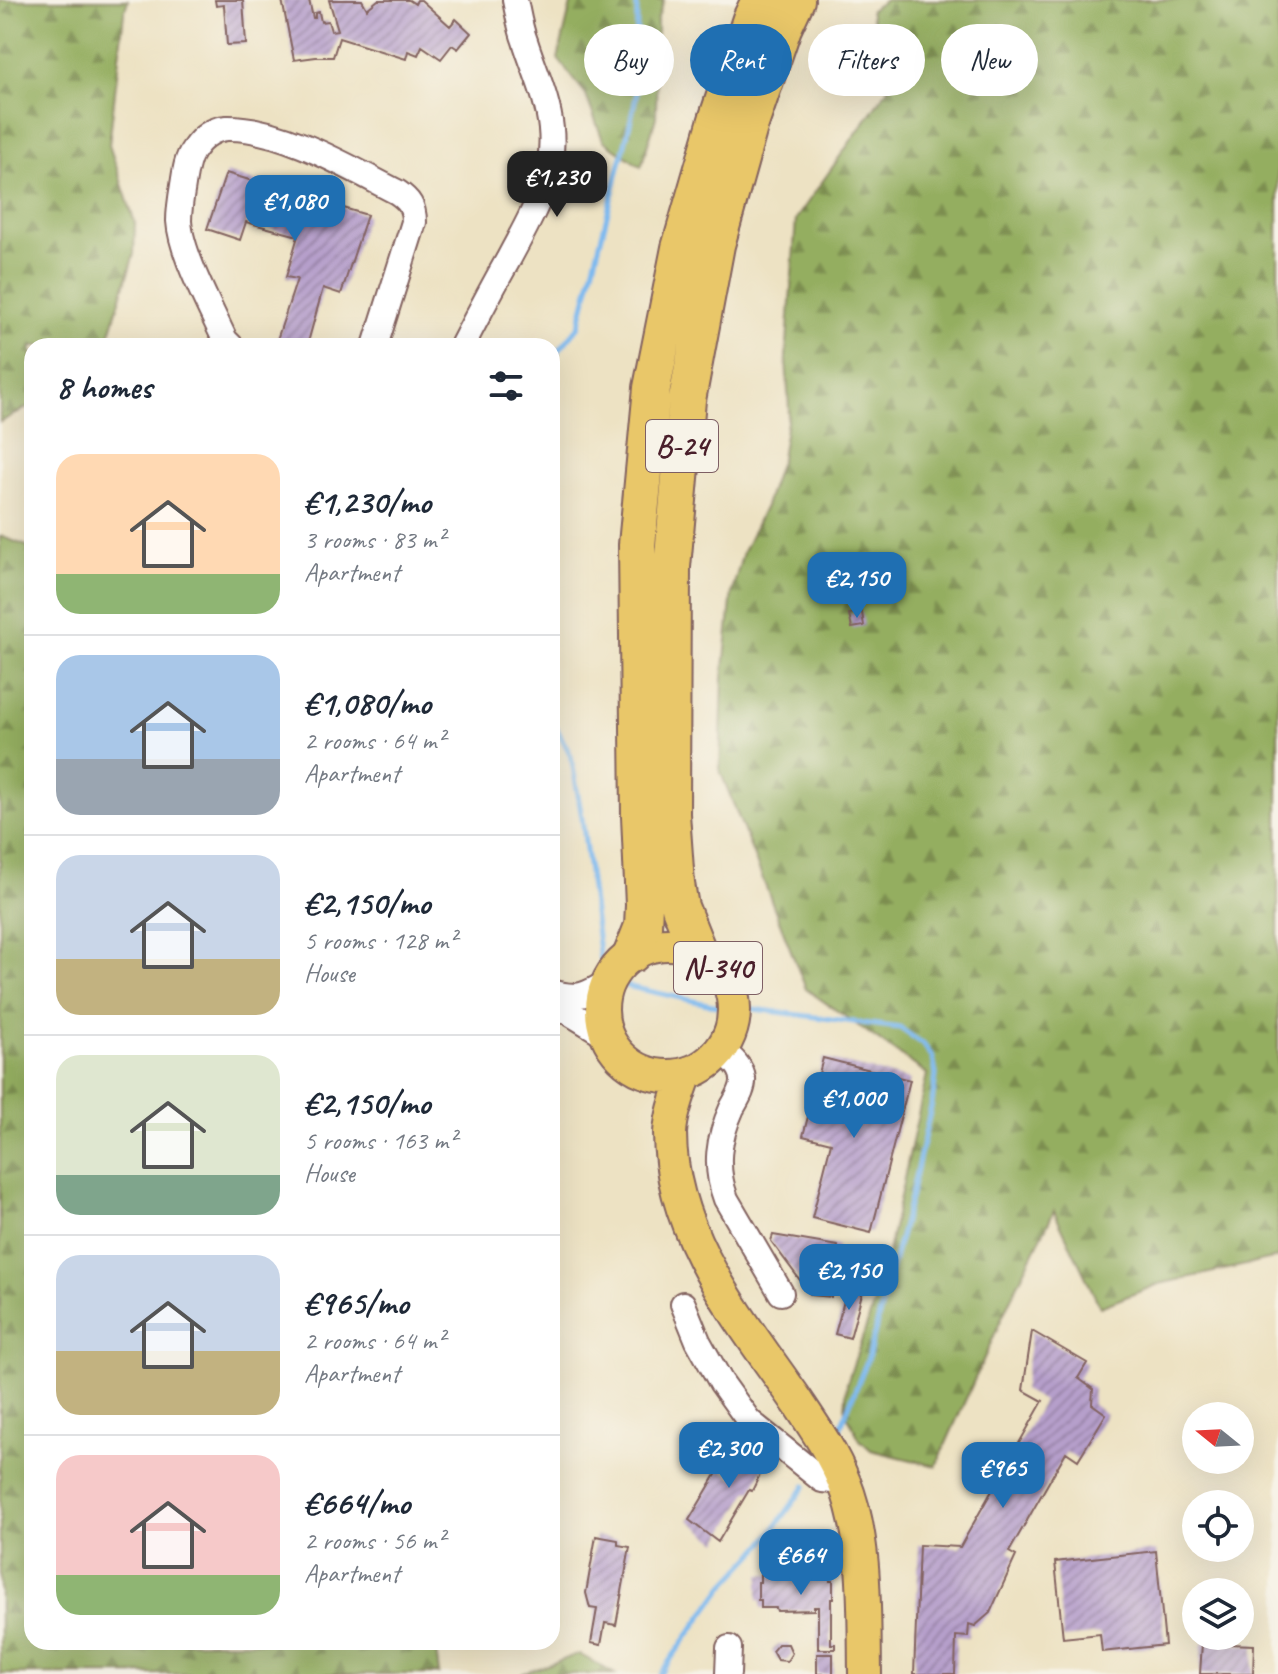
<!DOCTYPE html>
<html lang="en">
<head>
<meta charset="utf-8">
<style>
	body { margin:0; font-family:Caveat,sans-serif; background:#f2f2f3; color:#1f2937; height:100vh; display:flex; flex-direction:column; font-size:30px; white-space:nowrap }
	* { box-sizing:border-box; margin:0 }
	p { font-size:26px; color:#747a83 }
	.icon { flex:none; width:44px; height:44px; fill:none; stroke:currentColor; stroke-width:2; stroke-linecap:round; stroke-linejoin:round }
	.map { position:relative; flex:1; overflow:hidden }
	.panel { position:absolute; left:24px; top:338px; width:536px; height:1312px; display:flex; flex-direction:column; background:#fff; border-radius:24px; box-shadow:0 8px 32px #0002 }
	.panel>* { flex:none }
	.hud { position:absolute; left:584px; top:24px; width:574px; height:72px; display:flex; gap:16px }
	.needle { width:52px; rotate:288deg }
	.tools { position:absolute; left:1182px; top:1402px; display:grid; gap:16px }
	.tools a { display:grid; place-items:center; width:72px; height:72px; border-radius:50%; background:#fff; box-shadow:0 8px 32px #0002; font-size:40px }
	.price { position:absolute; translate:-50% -68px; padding:0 18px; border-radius:16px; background:#1f6fb2; color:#fff; font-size:26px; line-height:52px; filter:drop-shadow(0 2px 4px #0008) }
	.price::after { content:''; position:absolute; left:50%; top:48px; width:24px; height:18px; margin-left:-12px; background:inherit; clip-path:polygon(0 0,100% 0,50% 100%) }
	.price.on { background:#222; color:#fff }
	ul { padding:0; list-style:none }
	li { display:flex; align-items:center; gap:24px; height:200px; padding:0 32px }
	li+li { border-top:2px solid #e0e1e3 }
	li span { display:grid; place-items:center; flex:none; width:224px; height:160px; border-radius:24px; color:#555 }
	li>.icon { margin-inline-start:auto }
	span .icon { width:96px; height:96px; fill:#fffc; stroke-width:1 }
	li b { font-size:34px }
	h2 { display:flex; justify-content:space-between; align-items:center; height:96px; padding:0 32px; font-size:34px }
	.tag { padding:0 28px; border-radius:36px; background:#fff; box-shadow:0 8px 32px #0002; font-size:28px; line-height:72px }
	.tag.on { background:#1f6fb2; color:#fff }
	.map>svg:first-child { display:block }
	.forest { fill:url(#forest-firs); stroke:#6f6646; stroke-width:2 }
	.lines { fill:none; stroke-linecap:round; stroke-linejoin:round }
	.stream { stroke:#7db9ef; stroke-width:5 }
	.building { fill:url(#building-hatch) }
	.minor-casing { stroke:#836360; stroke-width:28 }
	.major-casing { stroke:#836360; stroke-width:36 }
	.highway-casing { stroke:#836360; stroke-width:40 }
	.minor { stroke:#fff; stroke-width:24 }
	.major { stroke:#e9c769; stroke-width:32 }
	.highway { stroke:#e9c769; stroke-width:36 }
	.labels { text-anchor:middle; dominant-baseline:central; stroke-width:6; stroke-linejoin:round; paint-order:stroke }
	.shield { fill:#f7f3e8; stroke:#7e5f64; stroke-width:2 }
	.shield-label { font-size:30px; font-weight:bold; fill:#4a1f2b }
</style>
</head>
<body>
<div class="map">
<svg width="1278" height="1674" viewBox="0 0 1278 1674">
	<defs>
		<pattern id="forest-firs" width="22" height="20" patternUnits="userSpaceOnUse" patternTransform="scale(2)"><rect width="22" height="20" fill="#94ae60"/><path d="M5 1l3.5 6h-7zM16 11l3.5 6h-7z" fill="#7b8d4f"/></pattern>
		<pattern id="building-hatch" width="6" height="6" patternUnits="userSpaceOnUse" patternTransform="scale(2)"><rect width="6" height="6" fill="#b69fcb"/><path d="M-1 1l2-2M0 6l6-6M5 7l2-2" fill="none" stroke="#9681a5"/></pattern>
	</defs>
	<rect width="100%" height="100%" fill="#f7f3e8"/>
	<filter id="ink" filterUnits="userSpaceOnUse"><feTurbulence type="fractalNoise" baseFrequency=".0125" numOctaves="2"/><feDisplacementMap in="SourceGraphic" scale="16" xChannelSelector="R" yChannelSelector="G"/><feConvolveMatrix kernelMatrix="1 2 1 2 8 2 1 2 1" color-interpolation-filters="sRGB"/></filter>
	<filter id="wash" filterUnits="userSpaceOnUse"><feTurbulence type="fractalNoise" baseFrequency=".006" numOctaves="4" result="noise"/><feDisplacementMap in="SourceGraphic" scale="32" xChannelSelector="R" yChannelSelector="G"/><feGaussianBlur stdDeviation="1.8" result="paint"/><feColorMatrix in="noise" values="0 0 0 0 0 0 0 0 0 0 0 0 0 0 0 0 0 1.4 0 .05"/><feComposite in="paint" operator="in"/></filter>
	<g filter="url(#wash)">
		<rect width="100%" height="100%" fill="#ede2c3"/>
		<path class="forest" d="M0,0H128L124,13L109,145L135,223L134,254L110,333L103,346H32V405L0,422Z
			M572,0H664L657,20L656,117L641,167L603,140L585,93L558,59Z
			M886,0H1278V1258L1159,1284L1100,1307L1054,1211L1009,1302L936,1466L871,1450L860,1440L845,1411L847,1383L881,1283L927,1074L806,989L720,770L723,678L732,592L743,552L765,506L781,458L789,409L786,358L796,219L888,88L870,10Z
			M0,536L32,548V1642H435L439,1674H0Z
			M579,1654L615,1674H521Z"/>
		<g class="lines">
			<path class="stream" d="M552,359L579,326L627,136L636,97L637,0
				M552,719L571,756L582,818L600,960
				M626,986L717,1006
				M754,1009L900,1028L923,1044L933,1058L936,1075L932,1103L911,1195L868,1358L839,1431
				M660,1674L724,1586L765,1542L805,1486"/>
		</g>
		<g id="blocks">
			<path class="building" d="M215,0H243L246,44L227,45L224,5L216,6Z
				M282,0H309L313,18H315V13L319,12L321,22L328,21L331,31L338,30L329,0H362L367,9L378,0H409L415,4L417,0H421L450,26L456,19L471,33L458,49L452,45L441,59L422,46L418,55L408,51L406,59L339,38L333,57H316L294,60Z
				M226,173L367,215L341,294L323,288L307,346H275L297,279L286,277L298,236L246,222L240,240L207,229Z
				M862,612L864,626L852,628L849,614Z
				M823,1058L910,1080L871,1233L812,1218L831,1143L803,1136Z
				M773,1235L838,1246L831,1297L811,1295L771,1241Z
				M848,1286L863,1290L850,1338L835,1334Z
				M1032,1331L1087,1363L1078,1378L1093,1389L1092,1404L1106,1414L1078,1460L1066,1452L1009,1552L1016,1556L990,1613L975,1626L969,1624L968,1637L956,1636L955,1674H914L919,1545L960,1547L1043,1401L1023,1390Z
				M743,1436L763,1454L760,1460L765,1464L752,1491L749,1490L718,1542L689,1520L720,1468L733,1478L735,1475L724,1466Z
				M596,1536L618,1540V1545L630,1547L616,1625L605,1623L601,1645L591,1643L597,1609L590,1608L586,1593Z
				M1156,1551L1165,1645L1102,1652L1100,1634L1063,1638L1055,1562Z
				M777,1571H815V1573H830V1581H833V1599H831V1644H835V1649H818V1607H814V1610L777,1611L776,1608H761V1600H758V1582H760V1574H777Z
				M1202,1643L1254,1645L1253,1674H1200Z
				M778,1644H788L792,1653L787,1661L777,1660L772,1651Z
				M817,1654H833V1674H817Z"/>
		</g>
	</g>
	<g filter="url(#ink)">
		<use href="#blocks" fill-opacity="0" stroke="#836360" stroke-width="2"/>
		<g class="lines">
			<defs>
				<path id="minor" d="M231,346L225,340C211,309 181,254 179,221C179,209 181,197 183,185C185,173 186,160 193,150C201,138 212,129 227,128C281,127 350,168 397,192C409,200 414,207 414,222L375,346
					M462,346C477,317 492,288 508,260C530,218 556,178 551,129C548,98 534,70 525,41C520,28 518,14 515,0
					M552,992C577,1000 587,995 608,982
					M552,1002L606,1035
					M721,1050C730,1057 742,1066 743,1079C744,1089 737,1099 732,1108C718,1139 714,1167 726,1199L781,1293
					M683,1304L698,1341L721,1382L749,1421L822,1480L844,1482
					M728,1674L729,1648"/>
				<path id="major" d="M602 1010a66 66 0 1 1 132 0a66 66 0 1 1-132 0Z
					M686,1074C679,1092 671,1114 670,1133C670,1234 740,1319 795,1398C813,1425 832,1452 844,1482C867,1538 864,1613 865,1674"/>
				<path id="highway" d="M698,952L680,907L676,884L671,814L672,567L687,400L716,245L749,127L783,28L796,0
					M632,954L643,926L644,905L640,816L637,545L652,388L680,248L717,120L751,19L760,0"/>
			</defs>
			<use href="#minor" class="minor-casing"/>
			<use href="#major" class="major-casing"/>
			<use href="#highway" class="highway-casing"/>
			<use href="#minor" class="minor"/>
			<use href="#major" class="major"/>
			<use href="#highway" class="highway"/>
		</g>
	</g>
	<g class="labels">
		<g class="shield">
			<rect x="646" y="420" width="72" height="52" rx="6"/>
			<rect x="674" y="942" width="88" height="52" rx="6"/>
		</g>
		<g class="shield-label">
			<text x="682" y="446">B-24</text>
			<text x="718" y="968">N-340</text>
		</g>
	</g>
</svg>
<div class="tools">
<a><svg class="needle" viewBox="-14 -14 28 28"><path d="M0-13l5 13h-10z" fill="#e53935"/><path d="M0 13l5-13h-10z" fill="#747a83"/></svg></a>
<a><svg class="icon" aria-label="locate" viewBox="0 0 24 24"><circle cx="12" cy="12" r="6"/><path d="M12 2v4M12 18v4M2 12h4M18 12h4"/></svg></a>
<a><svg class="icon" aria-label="layers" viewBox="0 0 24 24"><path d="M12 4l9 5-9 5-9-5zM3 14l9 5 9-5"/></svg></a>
</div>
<b class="price on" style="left:557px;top:219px">€1,230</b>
<b class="price" style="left:295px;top:243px">€1,080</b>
<b class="price" style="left:857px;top:620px">€2,150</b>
<b class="price" style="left:854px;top:1140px">€1,000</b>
<b class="price" style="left:849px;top:1312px">€2,150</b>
<b class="price" style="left:729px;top:1490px">€2,300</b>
<b class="price" style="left:1003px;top:1510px">€965</b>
<b class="price" style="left:801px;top:1597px">€664</b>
<div class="hud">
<a class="tag">Buy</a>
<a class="tag on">Rent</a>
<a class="tag">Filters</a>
<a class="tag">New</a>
</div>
<section class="panel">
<h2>8 homes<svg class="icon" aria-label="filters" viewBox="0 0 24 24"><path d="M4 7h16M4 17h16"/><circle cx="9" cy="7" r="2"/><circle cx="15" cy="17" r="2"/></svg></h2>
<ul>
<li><span style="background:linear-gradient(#ffd9b3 75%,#8fb573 0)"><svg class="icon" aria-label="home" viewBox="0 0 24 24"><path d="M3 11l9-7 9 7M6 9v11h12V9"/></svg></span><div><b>€1,230/mo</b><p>3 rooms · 83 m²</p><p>Apartment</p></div></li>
<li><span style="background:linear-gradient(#a9c7e8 65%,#9aa5b1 0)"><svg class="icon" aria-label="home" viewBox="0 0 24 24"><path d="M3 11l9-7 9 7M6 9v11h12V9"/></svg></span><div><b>€1,080/mo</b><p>2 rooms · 64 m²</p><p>Apartment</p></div></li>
<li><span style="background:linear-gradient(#c9d6e8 65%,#c2b280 0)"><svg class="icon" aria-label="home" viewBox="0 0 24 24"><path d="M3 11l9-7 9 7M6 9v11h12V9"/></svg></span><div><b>€2,150/mo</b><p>5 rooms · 128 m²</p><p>House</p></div></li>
<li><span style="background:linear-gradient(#dfe7d0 75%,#7fa58c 0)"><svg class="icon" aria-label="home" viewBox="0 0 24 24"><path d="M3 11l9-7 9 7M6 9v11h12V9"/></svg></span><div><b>€2,150/mo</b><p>5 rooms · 163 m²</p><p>House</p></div></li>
<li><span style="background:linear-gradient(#c9d6e8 60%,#c2b280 0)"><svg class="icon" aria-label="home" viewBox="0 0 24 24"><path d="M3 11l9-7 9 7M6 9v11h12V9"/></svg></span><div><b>€965/mo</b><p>2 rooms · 64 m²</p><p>Apartment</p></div></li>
<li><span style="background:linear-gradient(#f6c9c9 75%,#8fb573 0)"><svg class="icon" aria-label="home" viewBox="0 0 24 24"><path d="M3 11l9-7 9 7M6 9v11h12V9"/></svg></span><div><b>€664/mo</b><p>2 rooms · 56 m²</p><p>Apartment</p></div></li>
</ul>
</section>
</div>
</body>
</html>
